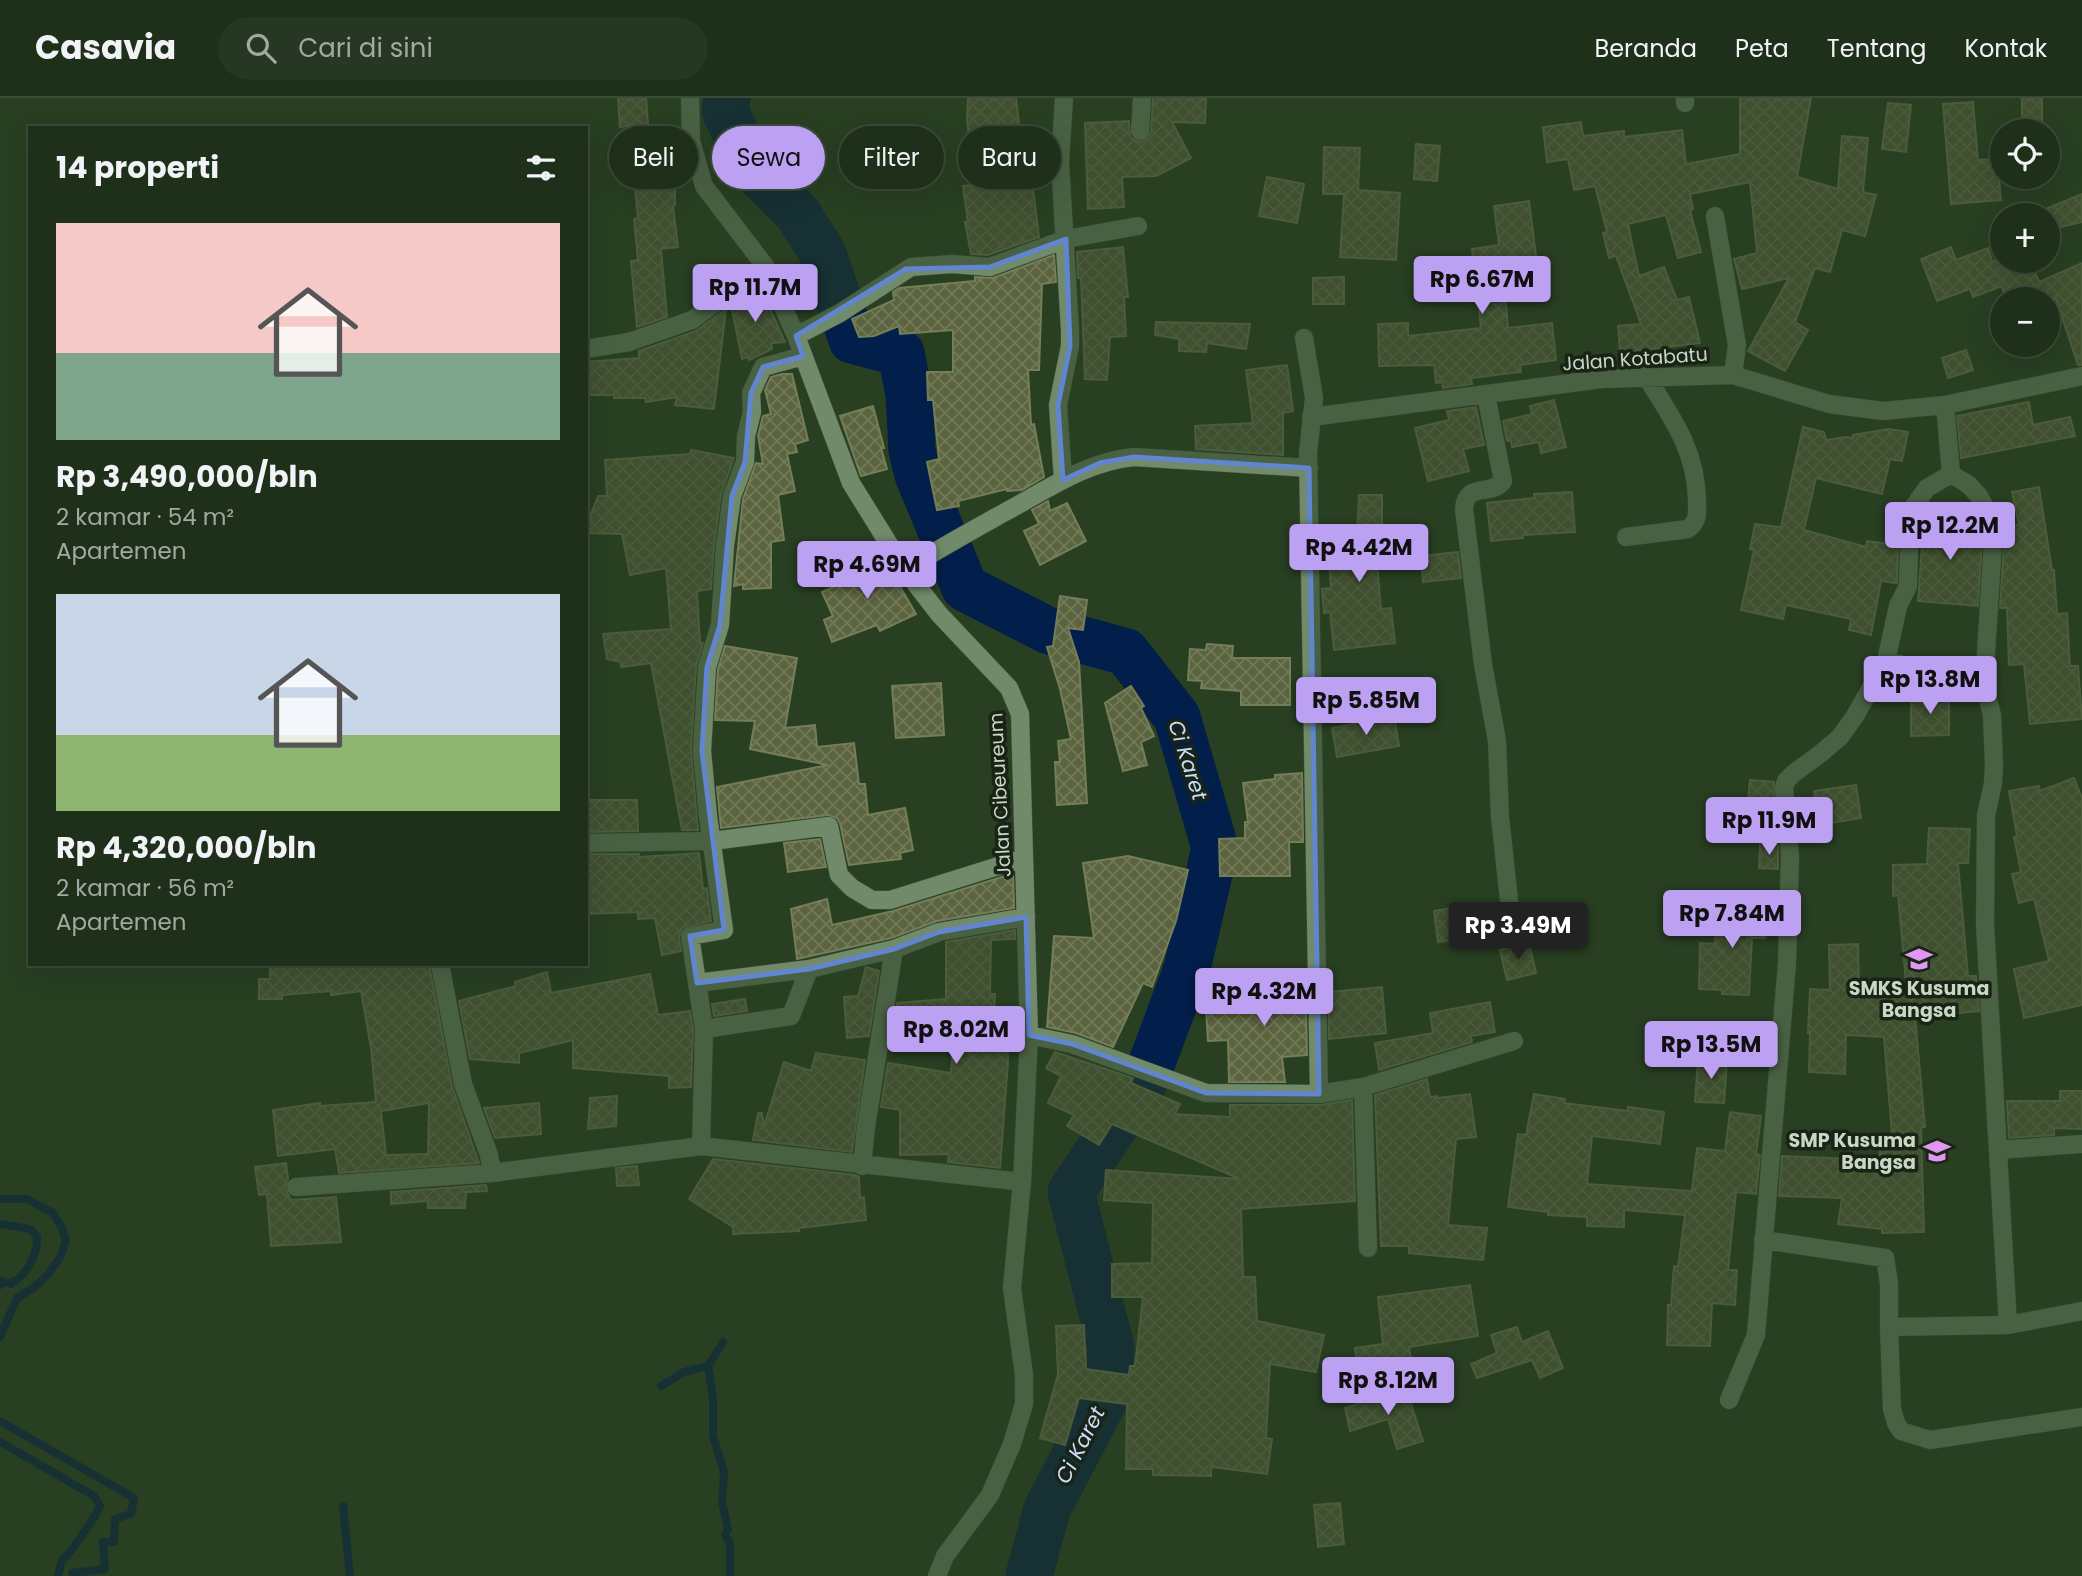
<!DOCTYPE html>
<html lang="id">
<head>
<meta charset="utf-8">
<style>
	body { margin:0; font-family:Poppins,sans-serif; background:#263723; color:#f1f3f6; height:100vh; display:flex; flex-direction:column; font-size:26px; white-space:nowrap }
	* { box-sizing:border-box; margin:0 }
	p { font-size:23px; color:#a1a9a2 }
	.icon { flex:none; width:38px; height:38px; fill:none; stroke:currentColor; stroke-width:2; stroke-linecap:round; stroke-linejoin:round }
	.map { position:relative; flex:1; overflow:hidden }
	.panel { position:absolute; left:28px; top:28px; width:560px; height:840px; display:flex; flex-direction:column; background:#1e2f1a; border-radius:0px; box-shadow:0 7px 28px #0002,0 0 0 2px #3c4a39 }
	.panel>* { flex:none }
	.hud { position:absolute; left:609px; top:28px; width:665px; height:63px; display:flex; gap:14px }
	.tools { position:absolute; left:1990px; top:21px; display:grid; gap:14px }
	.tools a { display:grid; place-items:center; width:70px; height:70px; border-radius:50%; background:#1e2f1a; box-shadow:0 7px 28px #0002,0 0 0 2px #3c4a39; font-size:35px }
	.price { position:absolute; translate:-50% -60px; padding:0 16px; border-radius:7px; background:#bca0f2; color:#111; font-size:23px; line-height:46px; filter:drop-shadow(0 2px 4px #0008) }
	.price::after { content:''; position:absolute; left:50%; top:42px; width:21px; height:16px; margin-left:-10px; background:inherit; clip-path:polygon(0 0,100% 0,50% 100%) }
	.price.current { background:#222; color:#fff }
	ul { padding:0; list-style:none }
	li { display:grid; align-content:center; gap:14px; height:371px; padding:0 28px }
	li span { display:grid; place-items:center; height:217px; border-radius:0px; color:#555 }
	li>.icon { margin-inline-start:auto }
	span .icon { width:126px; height:126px; fill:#fffc; stroke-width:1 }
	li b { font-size:30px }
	h2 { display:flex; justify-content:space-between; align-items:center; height:84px; padding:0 28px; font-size:30px }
	.tag { padding:0 24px; border-radius:32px; background:#1e2f1a; box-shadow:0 7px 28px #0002,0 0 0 2px #3c4a39; font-size:24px; line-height:63px }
	.tag.current { background:#bca0f2; color:#111 }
	header { display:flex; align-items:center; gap:42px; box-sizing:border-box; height:98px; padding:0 35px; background:#1e2f1a; border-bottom:2px solid #3c4a39 }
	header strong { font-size:33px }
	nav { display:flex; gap:38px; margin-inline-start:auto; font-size:24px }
	.search { width:490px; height:63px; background:#263723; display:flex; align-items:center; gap:18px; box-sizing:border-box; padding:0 24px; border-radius:38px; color:#a1a9a2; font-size:26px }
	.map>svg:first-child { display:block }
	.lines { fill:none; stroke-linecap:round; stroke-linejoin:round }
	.stream { stroke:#021e4a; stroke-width:8 }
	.river { stroke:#021e4a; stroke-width:47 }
	.building { fill:url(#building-cross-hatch); stroke:#747e57; stroke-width:2; fill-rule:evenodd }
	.minor-casing { stroke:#485b42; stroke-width:19 }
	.minor { stroke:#718b6a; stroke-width:18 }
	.marked { fill:none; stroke:#6285d0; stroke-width:5; stroke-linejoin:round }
	.labels { text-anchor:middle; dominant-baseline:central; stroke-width:7; stroke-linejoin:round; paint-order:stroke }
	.street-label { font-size:19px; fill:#c9d7c5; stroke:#192316 }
	.poi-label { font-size:19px; font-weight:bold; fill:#c9d7c5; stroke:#192316 }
	.water-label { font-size:21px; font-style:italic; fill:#c9ddfc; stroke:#192316 }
</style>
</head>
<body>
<header>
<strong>Casavia</strong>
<div class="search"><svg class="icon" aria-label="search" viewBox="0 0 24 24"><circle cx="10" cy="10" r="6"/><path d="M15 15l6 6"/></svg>Cari di sini</div>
<nav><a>Beranda</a><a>Peta</a><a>Tentang</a><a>Kontak</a></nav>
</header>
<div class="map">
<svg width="2082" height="1478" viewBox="0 0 2082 1478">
	<defs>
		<pattern id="building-cross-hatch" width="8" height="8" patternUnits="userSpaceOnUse" patternTransform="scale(1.75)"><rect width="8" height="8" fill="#5c643f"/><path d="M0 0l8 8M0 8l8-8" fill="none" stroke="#727959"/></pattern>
	</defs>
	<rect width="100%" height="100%" fill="#283f22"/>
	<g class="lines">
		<path class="stream" d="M0,1101H27L53,1115L61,1128L66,1142L61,1158L49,1175L35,1189L17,1200L0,1239
			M0,1126L30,1131L37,1138C38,1157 27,1176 11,1186L2,1183L0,1187
			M708,1268L713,1300V1338L724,1374L722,1404L728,1431L725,1437L730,1445V1478
			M661,1288L684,1274L708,1268L723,1244
			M0,1323L134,1400L131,1416L115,1421L114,1444H103L105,1471L72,1475L73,1478
			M0,1344L94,1398L100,1408C97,1416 69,1458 62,1462L58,1478
			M343,1408L350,1478"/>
		<path class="river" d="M727,0L725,13L753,71L798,116L823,156L852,242L901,255L909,296L912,352L918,377L965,490L1047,532L1126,554L1177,619L1215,750L1187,871L1145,983L1071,1094L1111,1249L1107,1297L1047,1411L1029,1478"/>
	</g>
	<path class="building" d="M618,0H646L648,26L620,29Z
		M968,0H1016L1025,76L1031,75L1039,139L988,157L971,156L965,124H968L963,88L975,87L967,22Z
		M1153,0H1206L1205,25L1172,24L1191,60L1156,78L1122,79L1124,109L1088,111L1085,25L1129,23L1130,39L1139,44L1144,43L1151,34Z
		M1740,0H1811L1797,79L1838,91L1842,38L1868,40L1863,94L1876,97L1865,138L1842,132L1830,174L1815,170L1795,224L1808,232L1785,273L1748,253L1789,180L1742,191L1734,161L1757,155L1750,84L1690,96L1693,111L1690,112L1701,154L1678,160L1666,117L1628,126L1639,178L1664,169L1677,202L1689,199L1700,245L1620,255L1618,228L1641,226L1616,158L1609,160L1603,135L1607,134L1595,88L1574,92L1568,61L1547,64L1543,29L1581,24L1583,38L1624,33V39L1682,32L1686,66L1740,56Z
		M2022,0H2042V33H2022Z
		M1973,4L1978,62L1997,61L2001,102L1951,106L1943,6Z
		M1888,5L1911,7L1906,54L1882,51Z
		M1416,46L1440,48L1437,83L1414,81Z
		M1324,49L1360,50L1358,92L1400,95L1396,162L1340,159L1344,96H1323Z
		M634,79H675V107L673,108L678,149L661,151L667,219L637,229L631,163L638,162L634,121L638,120Z
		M1267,79L1304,86L1297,125L1259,118Z
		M2082,96V124L2048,132V110Z
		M1529,103L1539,181L1504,185L1508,230L1552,225L1556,262L1520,267L1521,274L1471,280L1472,286L1443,290L1442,284L1436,285L1434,267L1379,268L1378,226L1408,225V238L1481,230L1472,151L1499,147L1494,108Z
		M1123,149L1128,199H1124L1126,238L1110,239L1107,282L1085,281L1081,180H1078L1077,154Z
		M1951,149L1956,162L1988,150L1992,163H2030L2039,184L2082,165V267H2078L2056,201H2000L2005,199L2002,188L1973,199L1970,191L1937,203L1921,161Z
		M1054,157L1056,184L1042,186L1039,272H1028L1031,327L1034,326L1044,379L1022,392L1007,393V391L958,403L959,408L937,412L927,364L939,361L933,302H928L927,274H953V232L900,236L899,228L874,238L859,239L852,221L894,202L893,194L899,190L975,183V179L993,180Z
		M1344,179V206H1313V180Z
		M759,186L785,244L771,245L772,251L749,262L747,259L742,261L731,207Z
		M726,211L714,311L675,307L677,299L646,304L645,300H614V297H588L586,264L639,260V253L696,233Z
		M1156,224L1250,226L1246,251L1207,245L1206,254L1179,253V241L1155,237Z
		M1966,252L1973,272L1948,280L1942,260Z
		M1287,267L1293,313L1283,315V357L1196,351L1195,328L1253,325L1246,272Z
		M782,276H792L808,342L795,346L797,354L787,356L795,393L778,397L784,442L771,444V490L743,491V486L734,488L743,401L756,365L763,366L758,338L763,318L771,316L765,292L771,279Z
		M1554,302L1566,349L1541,355L1539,344L1512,349L1511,342L1507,343L1503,323L1532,316L1530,308Z
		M2029,304L2033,327L2070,319L2075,338L1961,360L1957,318Z
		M873,308L884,350H881L887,371L861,378L840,318Z
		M1476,309L1484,347L1463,351L1469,373L1428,383L1415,330L1449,322L1447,313Z
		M1803,329L1824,334L1826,342L1846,339L1852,340L1853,337L1889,331L1908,334L1902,363L1890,361L1882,396L1816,380L1804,432L1866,449L1867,443L1898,447L1897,485L1881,483L1871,537L1849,532L1851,521L1786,507L1783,521L1741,512L1754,452L1750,451L1755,426L1781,429Z
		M691,352L734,360L721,396L714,447L711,491L697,493L700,544L703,545L696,568L691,653L698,732H682L651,565L621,569V564L607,561L603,536L671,531L666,470L630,477L622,436L586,435V429L598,398H607L605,362L690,356Z
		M2039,389L2052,472H2054L2057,516L2067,515L2070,568H2078L2082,621L2030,626L2024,566L2009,567L2007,510H2000L2004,445L2001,426L2019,427L2012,394Z
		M1572,394L1575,434L1523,437V440L1491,443L1487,405L1534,400V396Z
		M1359,397H1382V452H1376L1381,511L1391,510L1395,545L1334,552L1330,514L1324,515L1322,491L1331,490L1329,462H1331L1330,440L1354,439L1357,437Z
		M1048,403L1050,413L1067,405L1086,443L1040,467L1024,433L1039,426L1032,412Z
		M1924,420L1977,424L1982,445L1978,508L1918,503Z
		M1458,454L1461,480L1423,484L1421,458Z
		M881,456L916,516L880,533L877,527L832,544L824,522L833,518L822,494L856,479L852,471Z
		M1060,498L1087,502L1083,532L1068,530L1079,564L1087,705L1057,707L1055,664H1060L1058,643L1071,641L1060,591L1047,549L1053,548Z
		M1207,546L1233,548L1232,560H1290V607H1241V593L1201,590L1202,583L1188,582L1190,551L1206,552Z
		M725,548L797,560L785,630L815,627L817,649L854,645L859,686H865L868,717L905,710L913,752L900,755L901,761L849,767L840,725L837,720L828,717L721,730L717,689L828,667L750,651L755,623L715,622L718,571Z
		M941,585L944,637L896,640L892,588Z
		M1131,588L1144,608L1141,610L1154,638L1141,644L1147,667L1123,673L1105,605Z
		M1911,598H1949V637L1911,638Z
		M1394,618L1399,648L1337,659L1332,630Z
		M1302,675L1303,744H1289L1290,778H1220L1219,741L1245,740V724H1248L1243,685L1275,681V677Z
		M2074,680L2082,700V907L2024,920L2014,871L2049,863L2034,801L2019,805L2012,776L2021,774L2014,739L2017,738L2009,693L2039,688L2040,693Z
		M1750,682L1774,684L1776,729L1746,726Z
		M1856,687L1861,720L1819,727L1814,693Z
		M586,702H637L638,733L586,734Z
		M1929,730L1970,731L1968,765H1958L1968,878H1976L1979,913L1915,919L1925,1029L1921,1030L1924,1134L1882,1135V1131L1838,1126L1842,1100L1779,1098L1782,1058L1880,1062L1879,1036H1892L1884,939L1846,937L1845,976L1809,974L1810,935H1808L1810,891L1830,892L1829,847L1858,846L1859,888L1906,884L1898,797L1893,798V767L1927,766Z
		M820,741L826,769L788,774L784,745Z
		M1760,746L1778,747V771L1759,770Z
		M699,755L703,791L707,790L711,823L682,830L679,839L681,853L662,857L655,820L638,821V814L586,816V756H639V759Z
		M1128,758L1188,772L1176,823L1152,889L1143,885L1113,949L1076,935L1047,929L1054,838L1094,840L1083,765Z
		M1008,777H1013L1014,810L937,823L891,840L797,861L791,811L827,801L832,827L893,813Z
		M1476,806L1480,838L1438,844L1434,813Z
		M1718,808L1767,811L1765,840H1752L1749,897L1722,896V892L1699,891L1700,845L1715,846Z
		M1015,832V841L991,842L990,896H995L993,931L1007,932L1008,965L1000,1070L948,1064L949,1056L900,1057V1012L881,1009L888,965L951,975L954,930L892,936L897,905L946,901V844Z
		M1529,845L1536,875L1507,882L1500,852Z
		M270,866H429L452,988L479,1065L339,1075L335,1051L278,1058L273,1012L320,1005V1008L376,1004L371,950L361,893L331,897V893L282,897V901H259V881H270ZM429,1005L428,1056L386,1057L381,1013Z
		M866,869L879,873L869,938L847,940L844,899L858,898Z
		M1305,871L1307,957L1282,959L1285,984H1229L1228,942L1208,943L1206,911L1254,909L1251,877Z
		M547,874L551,895L650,876L658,917L690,913L693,932L691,989L669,990V978L573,970V942L519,955V965L470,961L459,903L516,888L515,884Z
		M1382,889L1386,935L1329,941V894Z
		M745,901L747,913L714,918L712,906Z
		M1490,904L1495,934L1471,938L1472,944L1379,972L1375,945L1433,935L1430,915Z
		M1055,954L1133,980L1131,985L1180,1006L1175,1016L1230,1019V1007H1319L1352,1002L1355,1103L1241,1111L1243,1179H1255L1257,1223L1324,1237L1316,1274L1270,1266L1266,1340L1272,1341L1267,1376L1211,1369V1378L1153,1377V1371H1126L1127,1306L1079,1300L1065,1347L1040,1340L1058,1276L1056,1228L1084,1227L1086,1271L1129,1277L1130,1268H1135L1143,1199H1112V1166L1152,1165L1153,1105L1104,1102L1106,1072L1240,1081L1112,1026L1099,1047L1067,1028L1074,1017L1048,1005L1061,978L1046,970Z
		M816,955L865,962L852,1054L753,1042L758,1015H762L764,1028L784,964L811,973Z
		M1698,961L1727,963L1724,1005L1695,1004Z
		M1427,981L1430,999L1437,998L1438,1000L1470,996L1476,1039L1456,1041L1448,1127L1487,1130L1483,1162L1409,1155V1148H1381L1375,997Z
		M2060,993H2082V1031L2054,1030V1037L2009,1040L2007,1003H2060Z
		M1534,996L1565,1001L1564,1005L1628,1013V1009L1664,1014L1660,1046L1592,1038L1587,1086L1692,1093L1697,1050L1725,1053L1730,1014L1761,1018L1756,1056L1760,1057L1756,1096L1736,1094L1728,1172H1737L1735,1207L1712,1205L1710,1248L1667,1247L1668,1207H1671L1674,1168L1678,1169L1685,1117L1624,1112V1129L1587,1128V1119L1548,1117V1114L1508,1109L1518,1036L1526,1037Z
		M617,998L616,1028L588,1031L590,1000Z
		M539,1005L541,1036L495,1040L484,1010Z
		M713,1061L855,1077L859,1079L860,1100L864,1099L866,1122L799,1130V1133L733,1136V1129L689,1101Z
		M286,1065L288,1081L285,1090L291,1102L336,1099L341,1144L271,1148L267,1096L259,1097L255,1069Z
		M637,1068L639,1087L617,1088L616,1070Z
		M486,1087L487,1093L466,1094L465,1110H428V1103L391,1106V1094Z
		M1470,1187L1478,1238L1409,1249L1414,1277L1402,1279L1405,1289L1359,1281L1355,1250L1383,1246L1378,1199Z
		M1517,1229L1522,1244L1548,1233L1563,1270L1540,1280L1532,1262L1477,1280L1471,1266L1497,1255L1491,1237Z
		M1406,1290L1423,1343L1397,1351L1388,1321L1350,1333L1345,1310Z
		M1340,1405L1344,1446L1318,1449L1314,1407Z"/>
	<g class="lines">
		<defs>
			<path id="minor" d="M690,0L691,43L704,88L765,168L796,238L851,385L905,472L939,516L1009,590L1020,616L1029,937L1022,1084L1012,1190L1024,1277V1306L1012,1346L990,1397L945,1458L937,1478
				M1685,5V0
				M1140,33L1142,0
				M1715,118L1737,247L1733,277
				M796,238L840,215L911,169L952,166L990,169L1066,141L1138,128
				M1304,240L1314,300L1308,355L1319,996
				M586,251L629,244L692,222L765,168
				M1486,297L1503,383C1491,399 1466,383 1464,411L1483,566L1497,643L1500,719L1512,830
				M1945,307L1951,376L1969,387L1979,398L1986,411L1993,444L1984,586L1992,617L1994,668L1993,685L1986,718L1985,828L2008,1227
				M1311,319L1602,281L1733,277L1829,306L1883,313L1945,307L2082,278
				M1063,382L1058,307L1070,248V232L1060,65L1064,0
				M1626,439L1688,431C1699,423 1697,414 1697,402C1696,351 1671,319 1646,278
				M905,472C938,451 973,432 1007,413C1048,391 1088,363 1134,359L1309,370
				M1886,563L1984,586
				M586,745L712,743L829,728L839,777L852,790L872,802H890L1024,760
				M440,866L463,986L489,1057L492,1075
				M697,885L809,871
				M704,931L791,918L809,871L894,851
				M1029,937L1072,946L1206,995L1319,996L1363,989L1368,1150
				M1363,989L1514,943
				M701,1048L704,931L690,838L724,832L708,718L702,653L707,569L720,527L725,448L732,398L745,364L746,338L752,314L751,295L763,269L803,258
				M1998,1052L2082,1046
				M862,1068L866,1029L894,851L939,834L1026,819
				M296,1089L492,1075L701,1048L1022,1084
				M1763,1142L1885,1160L1889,1185V1229
				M2082,1213L2008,1227L1889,1229L1892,1311L1896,1325L1901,1333L1930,1342L2082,1319
				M1729,1302L1756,1237L1787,865L1790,758L1784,690L1786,683L1794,675L1820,656L1840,639L1855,618L1886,563L1898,508L1908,488L1910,420L1914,408L1927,390L1951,376"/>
		</defs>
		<use href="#minor" class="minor-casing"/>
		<use href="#minor" class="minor"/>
	</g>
	<path d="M0 0H2082V1478H0ZM1066,141L1070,248L1058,307L1063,382L1100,365L1134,359L1309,370L1319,996L1206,995L1072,946L1029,937L1026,819L939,834L894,851L809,871L697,885L690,838L724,832L702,653L707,569L720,527L732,398L745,364L751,295L763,269L803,258L796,238L906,171L990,169Z" fill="#283f22" fill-opacity=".55" fill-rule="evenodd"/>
	<path class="marked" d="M1066,141L1070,248L1058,307L1063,382L1100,365L1134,359L1309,370L1319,996L1206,995L1072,946L1029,937L1026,819L939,834L894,851L809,871L697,885L690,838L724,832L702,653L707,569L720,527L732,398L745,364L751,295L763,269L803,258L796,238L906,171L990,169Z"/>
	<defs>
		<symbol id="school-bare" viewBox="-9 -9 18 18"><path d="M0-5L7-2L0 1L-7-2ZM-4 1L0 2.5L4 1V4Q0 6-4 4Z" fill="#df98f1" stroke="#192316" stroke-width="2.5" paint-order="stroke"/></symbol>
	</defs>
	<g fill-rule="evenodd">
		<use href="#school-bare" x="1900" y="842" width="38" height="38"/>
		<use href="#school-bare" x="1918" y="1034" width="38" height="38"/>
	</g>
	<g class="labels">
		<g class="street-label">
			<text transform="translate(1635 261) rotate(-4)">Jalan Kotabatu</text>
			<text transform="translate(1000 697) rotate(-93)">Jalan Cibeureum</text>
		</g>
		<g class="poi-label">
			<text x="1919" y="890">SMKS Kusuma<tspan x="1919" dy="22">Bangsa</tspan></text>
			<text x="1916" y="1042" text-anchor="end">SMP Kusuma<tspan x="1916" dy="22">Bangsa</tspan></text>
		</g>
		<g class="water-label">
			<text transform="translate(1188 662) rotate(72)">Ci Karet</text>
			<text transform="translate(1080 1347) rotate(-63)">Ci Karet</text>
		</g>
	</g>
</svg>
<div class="tools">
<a><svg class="icon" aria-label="locate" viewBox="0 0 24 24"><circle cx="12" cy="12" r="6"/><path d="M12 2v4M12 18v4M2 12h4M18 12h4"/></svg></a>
<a>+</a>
<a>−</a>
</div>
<b class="price" style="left:1482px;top:218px">Rp 6.67M</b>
<b class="price" style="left:755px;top:226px">Rp 11.7M</b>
<b class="price" style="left:1950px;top:464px">Rp 12.2M</b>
<b class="price" style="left:1359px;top:486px">Rp 4.42M</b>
<b class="price" style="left:867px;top:503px">Rp 4.69M</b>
<b class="price" style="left:1930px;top:618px">Rp 13.8M</b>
<b class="price" style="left:1366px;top:639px">Rp 5.85M</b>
<b class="price" style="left:1769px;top:759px">Rp 11.9M</b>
<b class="price" style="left:1732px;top:852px">Rp 7.84M</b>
<b class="price current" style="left:1518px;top:864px">Rp 3.49M</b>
<b class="price" style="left:1264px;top:930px">Rp 4.32M</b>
<b class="price" style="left:956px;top:968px">Rp 8.02M</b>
<b class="price" style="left:1711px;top:983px">Rp 13.5M</b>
<b class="price" style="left:1388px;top:1319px">Rp 8.12M</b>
<div class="hud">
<a class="tag">Beli</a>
<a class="tag current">Sewa</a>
<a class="tag">Filter</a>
<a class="tag">Baru</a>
</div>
<section class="panel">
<h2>14 properti<svg class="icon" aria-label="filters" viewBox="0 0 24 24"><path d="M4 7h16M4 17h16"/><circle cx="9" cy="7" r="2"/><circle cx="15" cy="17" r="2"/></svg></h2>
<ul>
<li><span style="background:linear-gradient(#f6c9c9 60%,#7fa58c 0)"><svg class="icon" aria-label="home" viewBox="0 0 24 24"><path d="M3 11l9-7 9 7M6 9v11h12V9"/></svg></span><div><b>Rp 3,490,000/bln</b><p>2 kamar · 54 m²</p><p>Apartemen</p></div></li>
<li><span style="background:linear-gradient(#c9d6e8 65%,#8fb573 0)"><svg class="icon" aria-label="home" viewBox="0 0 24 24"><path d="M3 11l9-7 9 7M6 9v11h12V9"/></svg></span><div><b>Rp 4,320,000/bln</b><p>2 kamar · 56 m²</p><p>Apartemen</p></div></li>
</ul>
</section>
</div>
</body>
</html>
